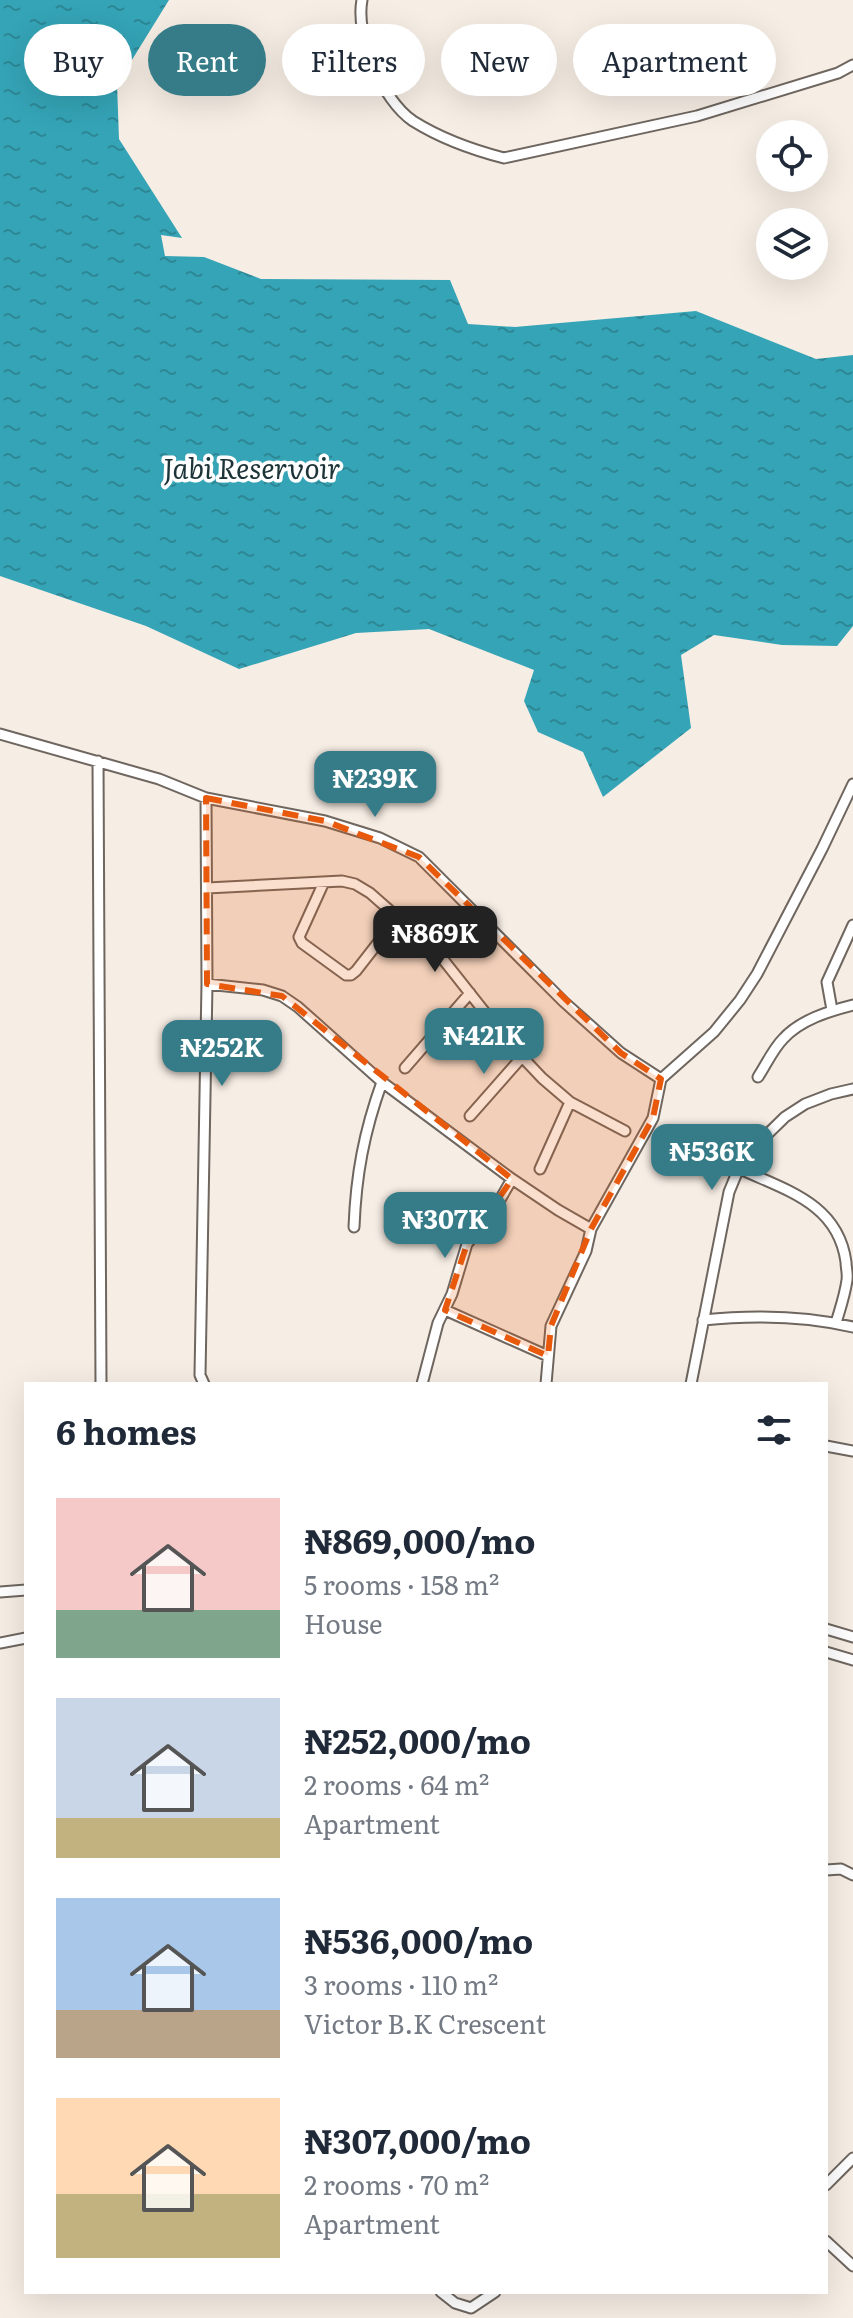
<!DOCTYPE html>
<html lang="en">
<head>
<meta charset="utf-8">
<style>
	body { margin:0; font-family:Literata,serif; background:#f2f2f3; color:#1f2937; height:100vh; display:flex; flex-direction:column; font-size:30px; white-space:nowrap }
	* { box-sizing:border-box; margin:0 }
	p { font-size:26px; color:#747a83 }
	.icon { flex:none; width:44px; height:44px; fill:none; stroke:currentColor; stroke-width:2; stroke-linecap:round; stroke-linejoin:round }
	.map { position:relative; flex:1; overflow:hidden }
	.panel { position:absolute; left:24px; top:1382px; width:804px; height:912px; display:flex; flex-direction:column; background:#fff; border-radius:0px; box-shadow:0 8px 32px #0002 }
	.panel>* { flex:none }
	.hud { position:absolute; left:24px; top:24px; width:806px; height:72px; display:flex; gap:16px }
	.fabs { position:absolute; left:756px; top:120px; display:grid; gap:16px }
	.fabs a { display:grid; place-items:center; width:72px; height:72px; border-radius:50%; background:#fff; box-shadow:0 8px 32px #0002; font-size:40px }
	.price { position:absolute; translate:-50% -68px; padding:0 18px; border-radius:16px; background:#367c88; color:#fff; font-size:26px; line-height:52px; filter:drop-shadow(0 2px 4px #0008) }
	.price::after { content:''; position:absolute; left:50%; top:48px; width:24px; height:18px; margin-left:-12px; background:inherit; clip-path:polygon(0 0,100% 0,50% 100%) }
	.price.selected { background:#222; color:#fff }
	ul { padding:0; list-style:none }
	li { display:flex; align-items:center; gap:24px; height:200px; padding:0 32px }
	li span { display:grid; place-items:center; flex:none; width:224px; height:160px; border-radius:0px; color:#555 }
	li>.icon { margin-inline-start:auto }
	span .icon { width:96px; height:96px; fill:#fffc; stroke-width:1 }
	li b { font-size:34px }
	h2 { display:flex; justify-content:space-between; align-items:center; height:96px; padding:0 32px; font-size:34px }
	.pill { padding:0 28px; border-radius:36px; background:#fff; box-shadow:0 8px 32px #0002; font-size:28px; line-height:72px }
	.pill.selected { background:#367c88; color:#fff }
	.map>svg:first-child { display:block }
	.water { fill:url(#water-ripples) }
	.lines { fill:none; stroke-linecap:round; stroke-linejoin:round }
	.minor-casing { stroke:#6e665f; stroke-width:13 }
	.minor { stroke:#fff; stroke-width:9 }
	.marked { fill:#e8590c; fill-opacity:0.2; stroke:#e8590c; stroke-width:6; stroke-dasharray:16 10; stroke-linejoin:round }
	.labels { text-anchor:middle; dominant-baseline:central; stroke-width:7; stroke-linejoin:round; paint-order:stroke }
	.water-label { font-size:28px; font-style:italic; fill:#1c3438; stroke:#fff }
</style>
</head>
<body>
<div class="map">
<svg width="853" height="2318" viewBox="0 0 853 2318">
	<defs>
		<pattern id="water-ripples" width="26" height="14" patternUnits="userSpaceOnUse" patternTransform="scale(2)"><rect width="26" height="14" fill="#34a4b6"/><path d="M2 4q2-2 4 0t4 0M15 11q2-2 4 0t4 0" fill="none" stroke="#2d8795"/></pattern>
	</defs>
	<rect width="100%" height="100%" fill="#f6ede4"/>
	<path class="water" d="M0,0H169L117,84L119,139L182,238L161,235L165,256L204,257L261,279L450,280L468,324L515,327L696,311L816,359L853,355V626L837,646L782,645L714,635L681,655L691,728L603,797L583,752L538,732L524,701L534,670L429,629L356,633L239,669L146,626L0,576Z"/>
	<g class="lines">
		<defs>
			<path id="minor" d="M362,0C355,36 382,100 413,121C440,138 473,150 504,158L697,116L838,73L853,65
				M0,734L159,779L206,798L325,821L380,838L419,857L564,1002L621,1053L661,1079
				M98,761L101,1384
				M324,882L299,937L302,943L346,975H351L356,971L398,917
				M207,888L342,881L355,884L370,893L438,953L510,1044L542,1078L570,1102L625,1131
				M207,984L263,990L282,996L298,1007L382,1082L512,1179L558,1210L591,1229
				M832,1010L827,982L853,925
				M405,1068L470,993
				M758,1077C766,1065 773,1049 783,1039C800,1020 829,1011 853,1005
				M470,1116L522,1057
				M738,1168C785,1190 838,1203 846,1262C846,1268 848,1274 847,1280C845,1295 840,1309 836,1323
				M540,1169L570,1102
				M354,1227C356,1175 364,1132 382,1082
				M445,1310L548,1356
				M703,1320C752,1315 805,1316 853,1327
				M204,1384L200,1375L207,984L206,798
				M422,1384L438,1323L452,1294L467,1244L494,1210L512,1179
				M546,1384L551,1326L586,1251L591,1229L653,1118L661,1079L714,1032L740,1000L757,974L822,849L853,784
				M691,1384L729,1192L743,1158L785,1117L805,1104L831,1094L853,1089
				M826,1446L853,1451
				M0,1592L26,1590
				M826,1629L853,1637
				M0,1643L26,1638
				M826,1652L853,1660
				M826,1870L841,1869L853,1875
				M826,2185L853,2158
				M826,2241L853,2266
				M441,2292L455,2303L471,2308L495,2292"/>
		</defs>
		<use href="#minor" class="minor-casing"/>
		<use href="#minor" class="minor"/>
	</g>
	<path class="marked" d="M206,798L325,821L419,857L621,1053L661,1079L653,1118L591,1229L551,1326L548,1356L445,1310L467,1244L512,1179L282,996L207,984Z"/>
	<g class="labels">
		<g class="water-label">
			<text x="252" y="467">Jabi Reservoir</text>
		</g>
	</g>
</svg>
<div class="fabs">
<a><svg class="icon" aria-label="locate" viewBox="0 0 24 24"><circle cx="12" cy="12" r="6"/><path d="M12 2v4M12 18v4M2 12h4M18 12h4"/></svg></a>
<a><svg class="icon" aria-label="layers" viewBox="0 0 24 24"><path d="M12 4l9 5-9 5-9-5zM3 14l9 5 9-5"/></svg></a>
</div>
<b class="price" style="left:375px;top:819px">₦239K</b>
<b class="price selected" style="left:435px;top:974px">₦869K</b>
<b class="price" style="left:484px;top:1076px">₦421K</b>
<b class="price" style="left:222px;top:1088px">₦252K</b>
<b class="price" style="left:712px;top:1192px">₦536K</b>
<b class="price" style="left:445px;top:1260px">₦307K</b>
<div class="hud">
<a class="pill">Buy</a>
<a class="pill selected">Rent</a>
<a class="pill">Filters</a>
<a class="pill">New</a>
<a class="pill">Apartment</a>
</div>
<section class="panel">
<h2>6 homes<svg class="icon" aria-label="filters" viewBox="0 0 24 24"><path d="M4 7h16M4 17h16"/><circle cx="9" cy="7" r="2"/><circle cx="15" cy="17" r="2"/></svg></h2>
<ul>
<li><span style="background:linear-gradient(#f6c9c9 70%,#7fa58c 0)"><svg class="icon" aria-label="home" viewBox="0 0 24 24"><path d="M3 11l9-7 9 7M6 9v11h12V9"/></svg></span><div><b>₦869,000/mo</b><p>5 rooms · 158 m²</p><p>House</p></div></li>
<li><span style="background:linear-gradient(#c9d6e8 75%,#c2b280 0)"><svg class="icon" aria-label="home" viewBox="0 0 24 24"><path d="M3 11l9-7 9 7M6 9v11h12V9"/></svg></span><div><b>₦252,000/mo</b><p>2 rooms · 64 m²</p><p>Apartment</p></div></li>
<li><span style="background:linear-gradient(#a9c7e8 70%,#b9a48a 0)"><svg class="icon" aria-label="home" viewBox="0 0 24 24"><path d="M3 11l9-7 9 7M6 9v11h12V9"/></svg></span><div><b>₦536,000/mo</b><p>3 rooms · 110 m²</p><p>Victor B.K Crescent</p></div></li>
<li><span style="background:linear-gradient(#ffd9b3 60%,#c2b280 0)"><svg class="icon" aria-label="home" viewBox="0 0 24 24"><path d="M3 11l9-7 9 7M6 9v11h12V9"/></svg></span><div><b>₦307,000/mo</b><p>2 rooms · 70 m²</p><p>Apartment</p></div></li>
</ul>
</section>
</div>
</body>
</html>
